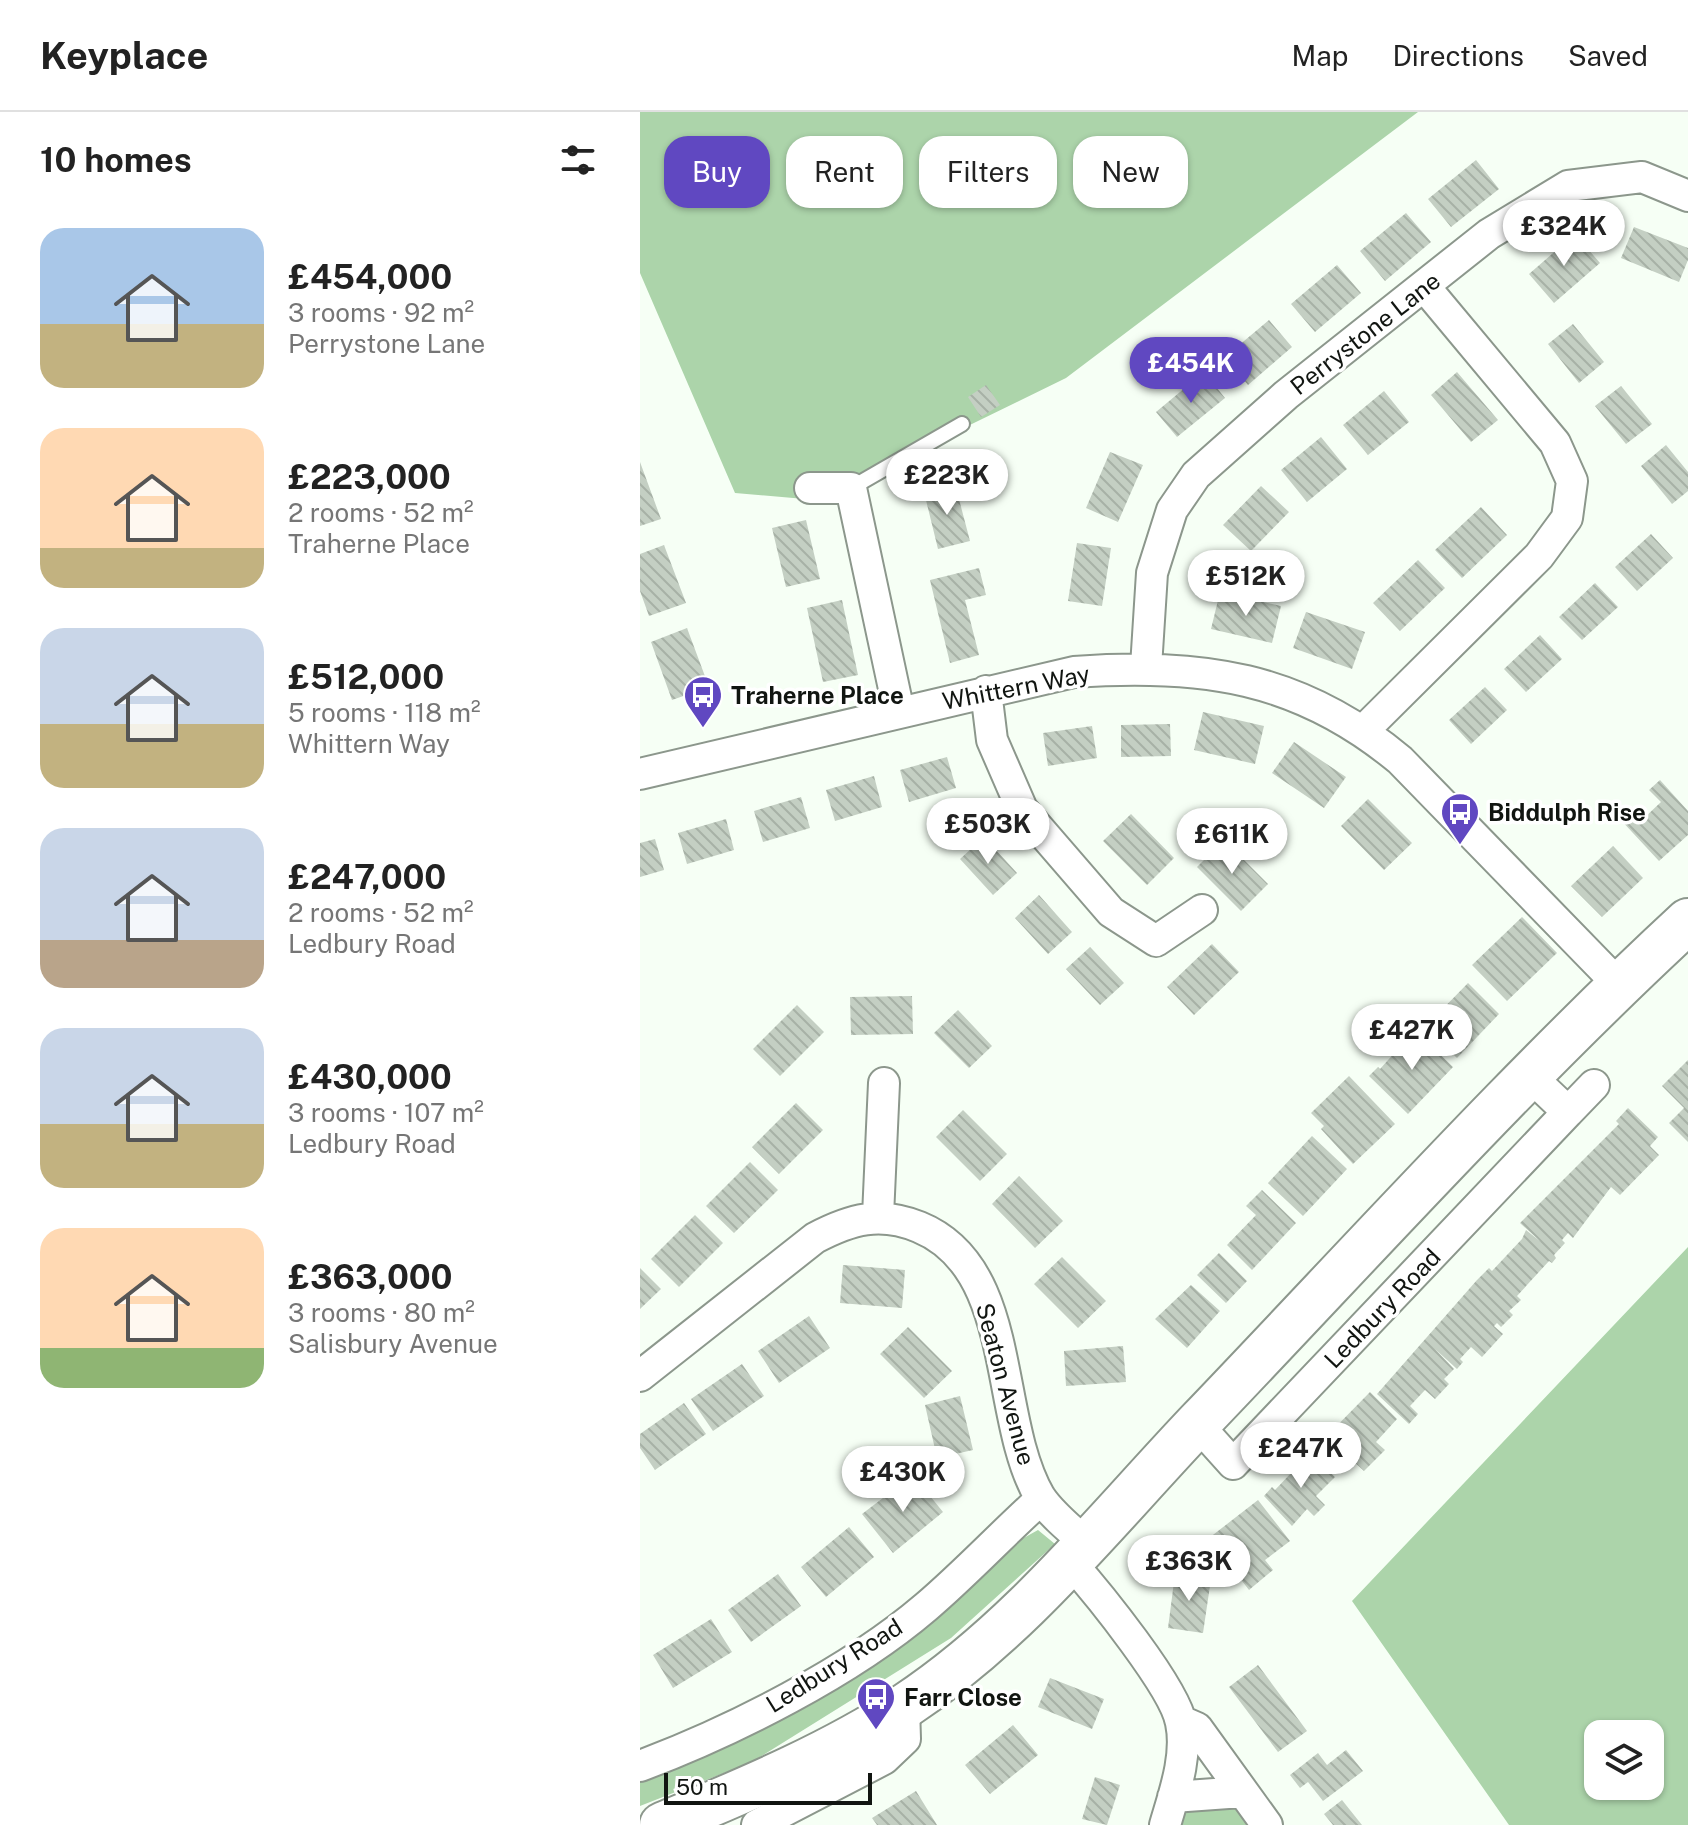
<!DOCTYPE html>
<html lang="en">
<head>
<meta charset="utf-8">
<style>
	body { margin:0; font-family:"Public Sans",sans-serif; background:#f2f2f2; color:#222; height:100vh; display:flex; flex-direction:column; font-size:30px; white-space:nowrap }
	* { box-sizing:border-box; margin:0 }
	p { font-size:26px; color:#767676 }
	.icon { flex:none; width:44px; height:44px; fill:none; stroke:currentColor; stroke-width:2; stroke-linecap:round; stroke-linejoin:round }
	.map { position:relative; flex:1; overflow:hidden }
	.side { display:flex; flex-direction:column; background:#fff; width:640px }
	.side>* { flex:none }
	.top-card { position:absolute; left:24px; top:24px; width:760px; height:72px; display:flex; gap:16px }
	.buttons { position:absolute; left:944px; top:1608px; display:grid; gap:16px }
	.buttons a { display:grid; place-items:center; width:80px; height:80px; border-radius:16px; background:#fff; box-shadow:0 2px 6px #0004; font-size:40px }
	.scale { position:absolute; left:24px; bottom:20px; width:208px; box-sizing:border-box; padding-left:8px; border:4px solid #111511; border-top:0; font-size:22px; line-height:28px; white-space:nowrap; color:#111511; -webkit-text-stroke:6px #fff; paint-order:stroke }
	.price { position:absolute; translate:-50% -68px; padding:0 18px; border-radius:28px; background:#fff; color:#222; font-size:26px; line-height:52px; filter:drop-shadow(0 2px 4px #0008) }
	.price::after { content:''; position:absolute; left:50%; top:48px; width:24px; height:18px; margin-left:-12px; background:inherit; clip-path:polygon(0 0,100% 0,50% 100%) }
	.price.selected { background:#6048c1; color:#fff }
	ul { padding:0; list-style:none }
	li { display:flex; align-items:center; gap:24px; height:200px; padding:0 40px }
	li span { display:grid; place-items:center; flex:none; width:224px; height:160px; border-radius:24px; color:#555 }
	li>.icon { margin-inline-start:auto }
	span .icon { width:96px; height:96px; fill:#fffc; stroke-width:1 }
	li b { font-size:34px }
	h2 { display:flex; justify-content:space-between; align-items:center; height:96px; padding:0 40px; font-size:34px }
	.chip { padding:0 28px; border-radius:24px; background:#fff; box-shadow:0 2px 6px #0004; font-size:28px; line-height:72px }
	.chip.selected { background:#6048c1; color:#fff }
	header { display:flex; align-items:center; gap:48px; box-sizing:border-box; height:112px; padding:0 40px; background:#fff; border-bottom:2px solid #e0e0e0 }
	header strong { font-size:38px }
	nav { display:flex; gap:44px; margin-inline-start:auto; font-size:28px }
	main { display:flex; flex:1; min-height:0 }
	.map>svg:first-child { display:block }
	.green { fill:#acd4aa; fill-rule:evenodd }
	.building { fill:url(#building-back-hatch) }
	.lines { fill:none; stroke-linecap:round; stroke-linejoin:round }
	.lane-casing { stroke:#8c978c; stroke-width:18 }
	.street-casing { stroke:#8c978c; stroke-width:34 }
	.highway-casing { stroke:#8c978c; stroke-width:48 }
	.lane { stroke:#fff; stroke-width:14 }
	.street { stroke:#fff; stroke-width:30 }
	.highway { stroke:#fff; stroke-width:44 }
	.labels { text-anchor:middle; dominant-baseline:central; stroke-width:7; stroke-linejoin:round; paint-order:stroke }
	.street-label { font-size:24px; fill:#111511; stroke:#fff }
	.poi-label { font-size:24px; font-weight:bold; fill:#111511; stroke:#fff; text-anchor:start }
</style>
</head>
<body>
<header>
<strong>Keyplace</strong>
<nav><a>Map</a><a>Directions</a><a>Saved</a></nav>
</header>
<main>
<section class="side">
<h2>10 homes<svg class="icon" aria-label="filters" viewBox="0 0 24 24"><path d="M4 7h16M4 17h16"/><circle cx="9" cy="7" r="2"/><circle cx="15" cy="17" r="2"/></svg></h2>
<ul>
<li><span style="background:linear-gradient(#a9c7e8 60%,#c2b280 0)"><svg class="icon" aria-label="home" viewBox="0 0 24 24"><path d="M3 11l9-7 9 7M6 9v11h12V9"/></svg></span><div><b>£454,000</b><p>3 rooms · 92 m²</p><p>Perrystone Lane</p></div></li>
<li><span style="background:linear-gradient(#ffd9b3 75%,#c2b280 0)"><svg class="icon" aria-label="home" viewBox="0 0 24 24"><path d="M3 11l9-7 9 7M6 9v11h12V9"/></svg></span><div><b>£223,000</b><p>2 rooms · 52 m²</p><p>Traherne Place</p></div></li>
<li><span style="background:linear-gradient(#c9d6e8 60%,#c2b280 0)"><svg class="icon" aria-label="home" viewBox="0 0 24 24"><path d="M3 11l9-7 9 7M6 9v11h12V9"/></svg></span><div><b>£512,000</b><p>5 rooms · 118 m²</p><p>Whittern Way</p></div></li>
<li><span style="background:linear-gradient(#c9d6e8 70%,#b9a48a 0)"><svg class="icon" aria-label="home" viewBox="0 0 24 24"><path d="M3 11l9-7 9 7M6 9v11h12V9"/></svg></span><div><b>£247,000</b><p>2 rooms · 52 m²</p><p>Ledbury Road</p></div></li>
<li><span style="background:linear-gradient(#c9d6e8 60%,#c2b280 0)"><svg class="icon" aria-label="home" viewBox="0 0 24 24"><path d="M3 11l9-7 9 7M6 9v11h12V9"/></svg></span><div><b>£430,000</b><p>3 rooms · 107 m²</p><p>Ledbury Road</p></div></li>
<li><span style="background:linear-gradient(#ffd9b3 75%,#8fb573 0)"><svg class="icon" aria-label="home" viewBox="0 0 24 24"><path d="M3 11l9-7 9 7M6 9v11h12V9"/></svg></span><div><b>£363,000</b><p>3 rooms · 80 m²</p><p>Salisbury Avenue</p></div></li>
</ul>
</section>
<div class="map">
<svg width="1048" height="1713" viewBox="0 0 1048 1713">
	<defs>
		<pattern id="building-back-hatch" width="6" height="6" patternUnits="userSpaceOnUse" patternTransform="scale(2)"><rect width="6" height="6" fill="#c4cfc3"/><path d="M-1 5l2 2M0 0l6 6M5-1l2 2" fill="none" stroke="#a7b1a6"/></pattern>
	</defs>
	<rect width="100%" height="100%" fill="#f6fff5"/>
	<path class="green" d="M0,0H778L426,266L176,388L95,381L0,161Z
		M1048,1135V1713H869L712,1489ZM958,1622H1010V1674H958Z
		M398,1418L415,1432L311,1526L112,1650L0,1694V1667L100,1627L284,1517L369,1434Z
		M592,1687L619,1713H534L540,1691Z"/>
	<path class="building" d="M836,48L859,77L811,115L788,87Z
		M766,101L791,130L745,169L720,139Z
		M994,115L1048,136V148L1039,170L981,146Z
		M935,122L960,151L914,191L889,162Z
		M697,153L721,181L675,220L651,192Z
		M629,208L652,235L608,273L585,245Z
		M933,212L964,250L939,271L908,232Z
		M564,260L585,286L537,325L516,300Z
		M817,260L858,308L831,330L791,283Z
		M346,273L360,293L341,305L328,285Z
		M981,274L1012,312L986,332L955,294Z
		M744,279L769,310L728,343L703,313Z
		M681,325L707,357L667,390L641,358Z
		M1026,333L1048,360V379L1032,392L1001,354Z
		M470,340L503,353L478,410L446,396Z
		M0,350L21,407L0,414Z
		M315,372L330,429L298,437L284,380Z
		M621,374L649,400L611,439L583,413Z
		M841,395L867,423L822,466L795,438Z
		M166,408L180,467L146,475L132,416Z
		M1011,422L1033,446L997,479L975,455Z
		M437,431L471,436L462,494L428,489Z
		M24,433L46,491L9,504L0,479V442Z
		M778,448L805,476L760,519L733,491Z
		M339,456L346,483L325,488L339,543L310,551L290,468Z
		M955,471L978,495L942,528L919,505Z
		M580,480L641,494L632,531L571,517Z
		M202,488L218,563L183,570L167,496Z
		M666,500L725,520L712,557L653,536Z
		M47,516L69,575L32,588L11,530Z
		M900,523L922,547L886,580L864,557Z
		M845,575L867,598L831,632L809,608Z
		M563,600L624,614L615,652L554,638Z
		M530,612L531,644L481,645V613Z
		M452,614L457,646L408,654L403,621Z
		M654,630L706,665L684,696L632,661Z
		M307,645L316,676L269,690L260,658Z
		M234,664L242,695L195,709L186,678Z
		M1020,668L1048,699V723L1019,749L979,706L992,695L1003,707L1021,690L1009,678Z
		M161,685L170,716L123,730L114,699Z
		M728,687L772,731L744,758L701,714Z
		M491,702L534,746L507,773L463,729Z
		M86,707L94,738L47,752L38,721Z
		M344,725L377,761L353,783L320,747Z
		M15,727L24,758L0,765V731Z
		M584,728L628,772L601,799L557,755Z
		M973,734L1003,766L962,805L931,774Z
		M399,783L432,820L408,842L375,806Z
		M882,805L917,841L867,889L832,853Z
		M572,832L599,860L554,903L527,875Z
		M450,835L484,871L460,893L426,857Z
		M828,871L859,902L817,946L785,915Z
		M272,884L273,922L211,923L210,885Z
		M157,893L184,920L140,964L113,937Z
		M318,898L352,934L329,956L294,921Z
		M775,918L813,955L768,1002L729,964L738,955L740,957Z
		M1048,948V1030L1029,1011L1044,996L1022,974Z
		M709,964L755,1012L713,1052L681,1017L684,1014L671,1001Z
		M156,991L183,1018L139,1062L112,1035Z
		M988,996L1018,1025L1010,1034L1019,1043L980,1083L971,1075L933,1126L928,1121L922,1128L925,1131L914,1143L916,1146L912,1151L909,1149L877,1184L881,1188L869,1199L873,1203L861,1215L857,1211L854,1214L863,1222L842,1245L831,1235L820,1247L823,1250L817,1257L795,1237L814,1257L804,1267L809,1272L795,1287L785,1278L770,1294L778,1302L769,1312L737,1282L837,1168L849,1156L852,1159L882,1127L886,1118L901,1130L880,1111L979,1012L976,1009Z
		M323,998L367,1042L340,1069L296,1025Z
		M672,1024L707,1057L663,1104L628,1071Z
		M110,1050L138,1078L94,1121L66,1094Z
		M379,1064L423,1109L395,1136L352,1092Z
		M622,1078L656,1111L612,1158L587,1133L616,1103L606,1094Z
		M55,1103L83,1131L39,1175L11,1147Z
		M579,1141L607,1169L586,1191L557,1163Z
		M422,1145L466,1189L438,1216L394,1172Z
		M203,1153L265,1158L262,1196L200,1191Z
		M0,1156L21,1177L0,1197Z
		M551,1173L580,1199L547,1236L515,1207Z
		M169,1204L190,1236L139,1271L118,1239Z
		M268,1215L312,1259L284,1286L240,1242Z
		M483,1234L486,1270L426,1274L424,1239Z
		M102,1252L124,1284L73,1319L51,1287Z
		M730,1280L757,1307L736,1330L745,1338L724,1359L712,1348L704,1357L679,1332Z
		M320,1284L333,1338L297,1346L285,1293Z
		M44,1291L66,1322L15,1358L0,1336V1322Z
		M670,1341L695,1365L676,1384L685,1393L674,1404L667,1397L652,1414L624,1384L632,1375L635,1378Z
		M273,1363L303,1400L253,1441L222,1402Z
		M618,1388L650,1429L625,1448L633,1458L609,1478L569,1426Z
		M209,1415L234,1445L186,1485L161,1455Z
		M138,1462L161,1494L111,1530L88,1498Z
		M535,1462L571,1467L563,1521L528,1516Z
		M71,1507L92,1540L33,1576L13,1543Z
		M618,1553L667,1619L638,1640L589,1575Z
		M410,1566L464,1587L452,1617L398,1595Z
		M373,1613L398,1643L350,1682L325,1653Z
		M706,1638L723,1659L683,1689L668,1670L660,1676L650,1663L678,1641L687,1653Z
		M455,1665L480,1673L467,1713L442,1707Z
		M276,1679L297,1713H237L232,1706Z
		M702,1688L722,1713H693L684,1702Z"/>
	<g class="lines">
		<defs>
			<path id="lane" d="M211,376L322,312"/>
			<path id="street" d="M170,376H211L259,600
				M506,555L512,461L532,398L556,363L646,283L849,122L928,74L1002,65L1048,84
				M346,579L352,628L382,697L471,800L516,829L562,798
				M724,618L899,444L927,406L932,369L915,331L784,174
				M0,662L434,560C561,551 659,564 760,648L979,873
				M928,1000L954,973
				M238,1104L244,971
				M0,1264L175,1126C211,1107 240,1099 279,1115C379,1156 353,1305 400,1385C411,1402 432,1419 447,1432
				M557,1312L593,1352L928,1000L889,963
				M431,1451C457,1480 535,1576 541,1611C548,1644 534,1682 525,1713
				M541,1609L557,1616L627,1713
				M0,1654C93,1619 210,1560 286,1495C326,1461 362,1422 401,1387
				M533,1685L602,1680
				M117,1713L244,1647L265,1627L264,1595"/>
			<path id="highway" d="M22,1713C105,1678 190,1643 265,1594C380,1518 465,1409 559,1310C720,1142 877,967 1048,809"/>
		</defs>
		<use href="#lane" class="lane-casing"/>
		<use href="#street" class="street-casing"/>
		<use href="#highway" class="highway-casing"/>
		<use href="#lane" class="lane"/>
		<use href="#street" class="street"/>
		<use href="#highway" class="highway"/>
	</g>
	<defs>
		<symbol id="bus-pin" viewBox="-11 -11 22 30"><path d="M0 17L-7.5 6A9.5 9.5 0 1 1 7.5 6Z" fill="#6048c1" stroke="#fff"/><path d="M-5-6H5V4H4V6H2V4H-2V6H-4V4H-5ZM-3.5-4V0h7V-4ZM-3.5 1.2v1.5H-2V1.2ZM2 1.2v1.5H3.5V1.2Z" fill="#fff"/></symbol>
	</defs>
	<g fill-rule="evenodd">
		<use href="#bus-pin" x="41" y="561" width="44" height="60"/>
		<use href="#bus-pin" x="798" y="678" width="44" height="60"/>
		<use href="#bus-pin" x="214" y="1563" width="44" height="60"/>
	</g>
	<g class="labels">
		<g class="street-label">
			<text transform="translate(725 221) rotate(-38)">Perrystone Lane</text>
			<text transform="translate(376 575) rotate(-11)">Whittern Way</text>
			<text transform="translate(742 1196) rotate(-46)">Ledbury Road</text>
			<text transform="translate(366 1272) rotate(75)">Seaton Avenue</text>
			<text transform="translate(194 1553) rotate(-32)">Ledbury Road</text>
		</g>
		<g class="poi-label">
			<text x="91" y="583">Traherne Place</text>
			<text x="848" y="700">Biddulph Rise</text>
			<text x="264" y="1585">Farr Close</text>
		</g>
	</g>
</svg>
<div class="buttons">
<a><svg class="icon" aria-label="layers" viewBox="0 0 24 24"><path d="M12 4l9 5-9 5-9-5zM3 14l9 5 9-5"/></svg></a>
</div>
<div class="scale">50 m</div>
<b class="price" style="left:924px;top:156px">£324K</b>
<b class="price selected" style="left:551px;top:293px">£454K</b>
<b class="price" style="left:307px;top:405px">£223K</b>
<b class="price" style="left:606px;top:506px">£512K</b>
<b class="price" style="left:348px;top:754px">£503K</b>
<b class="price" style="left:592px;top:764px">£611K</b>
<b class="price" style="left:772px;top:960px">£427K</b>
<b class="price" style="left:661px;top:1378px">£247K</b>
<b class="price" style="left:263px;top:1402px">£430K</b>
<b class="price" style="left:549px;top:1491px">£363K</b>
<div class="top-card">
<a class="chip selected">Buy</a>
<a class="chip">Rent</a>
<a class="chip">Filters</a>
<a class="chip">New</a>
</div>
</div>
</main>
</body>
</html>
